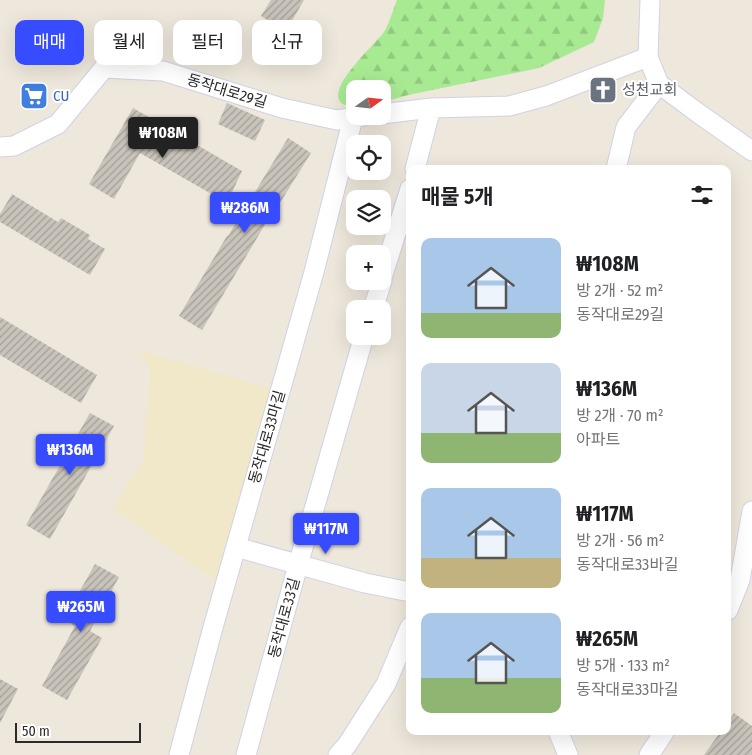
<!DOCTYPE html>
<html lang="ko">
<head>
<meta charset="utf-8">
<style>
	body { margin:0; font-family:"Fira Sans Condensed","Noto Sans KR",sans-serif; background:#f6f6f6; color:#202124; height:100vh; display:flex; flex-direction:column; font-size:19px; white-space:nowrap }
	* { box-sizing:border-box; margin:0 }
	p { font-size:16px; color:#757577 }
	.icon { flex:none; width:28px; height:28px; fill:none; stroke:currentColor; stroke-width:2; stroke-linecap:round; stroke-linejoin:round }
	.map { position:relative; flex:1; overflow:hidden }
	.side { position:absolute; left:406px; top:165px; width:325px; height:570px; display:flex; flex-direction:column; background:#fff; border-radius:10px; box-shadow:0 5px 20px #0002 }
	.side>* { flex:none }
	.top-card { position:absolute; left:15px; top:20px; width:316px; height:45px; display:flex; gap:10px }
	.needle { width:32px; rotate:75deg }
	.fabs { position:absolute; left:346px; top:80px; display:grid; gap:10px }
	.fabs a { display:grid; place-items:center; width:45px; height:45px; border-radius:10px; background:#fff; box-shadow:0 5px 20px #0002; font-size:25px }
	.scale { position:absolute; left:15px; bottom:12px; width:126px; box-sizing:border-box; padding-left:5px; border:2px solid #2a2a2a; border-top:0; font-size:14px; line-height:18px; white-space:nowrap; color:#2a2a2a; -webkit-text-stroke:4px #fff; paint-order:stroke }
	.price { position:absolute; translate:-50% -42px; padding:0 11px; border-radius:5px; background:#374bff; color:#fff; font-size:16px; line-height:32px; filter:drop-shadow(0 1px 2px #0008) }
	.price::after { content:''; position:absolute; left:50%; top:30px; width:15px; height:11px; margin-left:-8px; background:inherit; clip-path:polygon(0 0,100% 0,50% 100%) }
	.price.current { background:#222; color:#fff }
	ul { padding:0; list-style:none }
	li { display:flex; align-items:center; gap:15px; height:125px; padding:0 15px }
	li span { display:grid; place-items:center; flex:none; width:140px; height:100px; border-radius:10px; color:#555 }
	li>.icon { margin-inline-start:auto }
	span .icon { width:60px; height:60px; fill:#fffc; stroke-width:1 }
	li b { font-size:21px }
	h2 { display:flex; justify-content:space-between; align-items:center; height:60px; padding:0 15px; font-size:21px }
	.pill { padding:0 18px; border-radius:10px; background:#fff; box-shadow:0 5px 20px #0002; font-size:18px; line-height:45px }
	.pill.current { background:#374bff; color:#fff }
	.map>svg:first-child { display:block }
	.education { fill:#f1e8c9 }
	.forest { fill:url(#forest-firs) }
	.building { fill:url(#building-hatch) }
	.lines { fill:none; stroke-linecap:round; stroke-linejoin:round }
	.minor-casing { stroke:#d0d2e5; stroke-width:21 }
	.minor { stroke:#fff; stroke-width:19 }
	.labels { text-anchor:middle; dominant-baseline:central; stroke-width:4; stroke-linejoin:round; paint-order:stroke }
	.worship-label { font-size:15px; fill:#5b616d; stroke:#fff; text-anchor:start }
	.street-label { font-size:15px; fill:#2a2a2a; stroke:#fff }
	.shop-label { font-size:15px; fill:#366cbe; stroke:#fff; text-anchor:start }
</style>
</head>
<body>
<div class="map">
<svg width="752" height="755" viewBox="0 0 752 755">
	<defs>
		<pattern id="forest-firs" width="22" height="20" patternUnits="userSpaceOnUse" patternTransform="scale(1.25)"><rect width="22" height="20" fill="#a8ea92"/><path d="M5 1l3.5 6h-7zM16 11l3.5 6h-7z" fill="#91c97e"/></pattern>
		<pattern id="building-hatch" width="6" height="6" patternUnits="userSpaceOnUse" patternTransform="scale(1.25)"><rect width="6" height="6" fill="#c9c4bb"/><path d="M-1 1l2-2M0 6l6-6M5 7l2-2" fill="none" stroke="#a39f98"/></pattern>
	</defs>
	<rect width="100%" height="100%" fill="#eee7db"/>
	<path class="education" d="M139,350L272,389L219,583L112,508L143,460L150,370Z"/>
	<path class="forest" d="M397,0H605L603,18L594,42L539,68L408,95L383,102L382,89H355V107C307,104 376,44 384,32C389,24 393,10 397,0Z"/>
	<path class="building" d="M271,0H304L286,31L261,16Z
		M227,103L265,120L255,141L218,124Z
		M133,108L242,171L227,203L140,153L114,199L89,184Z
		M288,138L311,153L273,214L272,213L202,330L179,316L227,236H228Z
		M12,194L58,222L61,218L90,235L88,239L105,249L90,275L0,222V214Z
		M0,317L97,375L81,403L0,355Z
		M90,413L114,426L50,539L26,525Z
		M95,564L119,577L90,631L102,638L67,700L42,686L75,626L64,619Z
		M0,679L18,689L0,723Z
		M734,713L752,726V755H704L721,731H728V722Z"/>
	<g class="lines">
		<defs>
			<path id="minor" d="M648,57L659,84L698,113L752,151
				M382,114L431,108L509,106L546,96L648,57L650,0
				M0,147L14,146L58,124L104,68L163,71L282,108L337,120L364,116
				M415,169L431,108
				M616,169L626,127L659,84
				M382,278L410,189
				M373,309L382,281
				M236,547L365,583L410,592
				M728,610L740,580L752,511
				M558,731L568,755
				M179,755L212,631L314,272L353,118
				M246,755L298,565L364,336
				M338,755L347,745L386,684L410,627
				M649,755L665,731"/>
		</defs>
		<use href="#minor" class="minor-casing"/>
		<use href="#minor" class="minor"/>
	</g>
	<defs>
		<symbol id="church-square" viewBox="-11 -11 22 22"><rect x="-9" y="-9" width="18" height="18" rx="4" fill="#6b7280" stroke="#fff"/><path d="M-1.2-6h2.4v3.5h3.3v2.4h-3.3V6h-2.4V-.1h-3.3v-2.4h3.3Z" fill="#fff"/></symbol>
		<symbol id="supermarket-square" viewBox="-11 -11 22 22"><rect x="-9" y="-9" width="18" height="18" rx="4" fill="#3f7fe0" stroke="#fff"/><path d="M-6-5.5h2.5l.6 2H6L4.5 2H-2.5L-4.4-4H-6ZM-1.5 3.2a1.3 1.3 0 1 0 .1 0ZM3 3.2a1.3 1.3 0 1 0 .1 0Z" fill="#fff"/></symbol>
	</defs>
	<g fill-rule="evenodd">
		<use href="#church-square" x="587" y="74" width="32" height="32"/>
		<use href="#supermarket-square" x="18" y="80" width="32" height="32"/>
	</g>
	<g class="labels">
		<g class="worship-label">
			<text x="622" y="90">성천교회</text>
		</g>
		<g class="street-label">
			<text transform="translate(227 91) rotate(17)">동작대로29길</text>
			<text transform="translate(267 437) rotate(-74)">동작대로33마길</text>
			<text transform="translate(284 618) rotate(-75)">동작대로33길</text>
		</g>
		<g class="shop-label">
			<text x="53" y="96">CU</text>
		</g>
	</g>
</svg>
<div class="fabs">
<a><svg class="needle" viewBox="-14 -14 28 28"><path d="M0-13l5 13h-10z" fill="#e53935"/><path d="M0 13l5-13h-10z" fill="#757577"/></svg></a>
<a><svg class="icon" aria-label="locate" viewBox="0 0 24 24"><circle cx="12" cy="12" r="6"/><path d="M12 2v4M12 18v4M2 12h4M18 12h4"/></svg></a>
<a><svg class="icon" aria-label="layers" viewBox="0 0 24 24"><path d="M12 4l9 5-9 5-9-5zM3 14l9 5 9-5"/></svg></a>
<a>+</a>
<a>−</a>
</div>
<div class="scale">50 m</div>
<b class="price current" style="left:163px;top:159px">₩108M</b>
<b class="price" style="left:245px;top:234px">₩286M</b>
<b class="price" style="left:70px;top:476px">₩136M</b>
<b class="price" style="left:326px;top:555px">₩117M</b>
<b class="price" style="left:81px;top:633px">₩265M</b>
<div class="top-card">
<a class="pill current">매매</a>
<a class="pill">월세</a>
<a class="pill">필터</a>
<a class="pill">신규</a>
</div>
<section class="side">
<h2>매물 5개<svg class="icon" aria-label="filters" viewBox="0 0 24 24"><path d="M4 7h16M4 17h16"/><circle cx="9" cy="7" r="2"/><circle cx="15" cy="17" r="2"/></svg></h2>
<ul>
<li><span style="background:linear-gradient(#a9c7e8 75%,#8fb573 0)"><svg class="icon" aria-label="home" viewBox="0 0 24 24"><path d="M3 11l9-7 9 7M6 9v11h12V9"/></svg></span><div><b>₩108M</b><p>방 2개 · 52 m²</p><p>동작대로29길</p></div></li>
<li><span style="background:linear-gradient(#c9d6e8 70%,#8fb573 0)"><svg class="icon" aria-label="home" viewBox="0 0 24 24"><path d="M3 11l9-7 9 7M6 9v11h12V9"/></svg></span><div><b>₩136M</b><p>방 2개 · 70 m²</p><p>아파트</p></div></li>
<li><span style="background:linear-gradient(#a9c7e8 70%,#c2b280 0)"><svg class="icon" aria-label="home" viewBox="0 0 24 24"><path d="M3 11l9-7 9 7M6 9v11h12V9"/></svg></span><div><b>₩117M</b><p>방 2개 · 56 m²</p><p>동작대로33바길</p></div></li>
<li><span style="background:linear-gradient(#a9c7e8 65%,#8fb573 0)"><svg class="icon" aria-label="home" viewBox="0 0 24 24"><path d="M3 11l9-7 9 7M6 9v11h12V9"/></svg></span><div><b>₩265M</b><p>방 5개 · 133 m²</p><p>동작대로33마길</p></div></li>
</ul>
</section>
</div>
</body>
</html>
